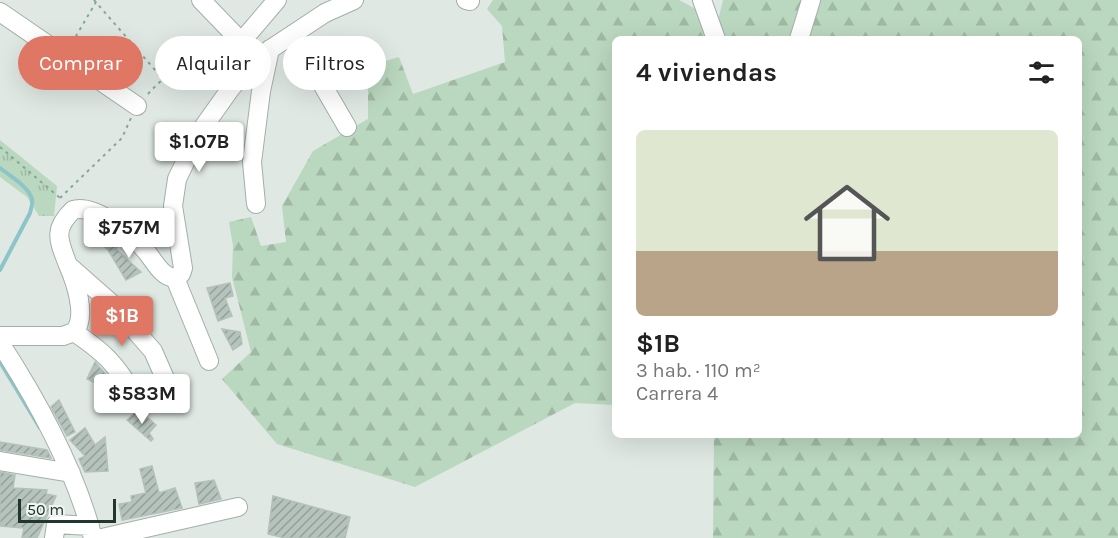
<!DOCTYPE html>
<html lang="es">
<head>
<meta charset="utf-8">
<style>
	body { margin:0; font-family:Karla,sans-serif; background:#f2f2f2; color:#222; height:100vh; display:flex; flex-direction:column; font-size:22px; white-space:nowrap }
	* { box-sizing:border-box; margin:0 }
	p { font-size:20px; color:#767676 }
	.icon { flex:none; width:33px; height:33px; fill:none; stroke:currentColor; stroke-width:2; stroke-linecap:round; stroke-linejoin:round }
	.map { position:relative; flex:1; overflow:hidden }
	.panel { position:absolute; left:612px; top:36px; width:470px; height:402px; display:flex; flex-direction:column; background:#fff; border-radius:9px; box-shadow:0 6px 24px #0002 }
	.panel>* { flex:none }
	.top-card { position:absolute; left:18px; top:36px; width:504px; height:54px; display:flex; gap:12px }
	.scale { position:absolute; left:18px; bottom:15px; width:98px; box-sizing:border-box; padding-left:6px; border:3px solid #22362f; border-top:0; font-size:16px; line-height:21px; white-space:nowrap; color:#22362f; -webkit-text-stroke:4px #eff6f2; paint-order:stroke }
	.price { position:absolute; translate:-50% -51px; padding:0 14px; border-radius:6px; background:#fff; color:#222; font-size:20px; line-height:39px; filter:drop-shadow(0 2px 3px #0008) }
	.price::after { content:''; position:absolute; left:50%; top:36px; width:18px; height:14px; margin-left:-9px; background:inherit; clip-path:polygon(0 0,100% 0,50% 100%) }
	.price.active { background:#e07765; color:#fff }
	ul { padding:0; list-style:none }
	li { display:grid; align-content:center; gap:12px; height:318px; padding:0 24px }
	li span { display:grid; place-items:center; height:186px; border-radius:9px; color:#555 }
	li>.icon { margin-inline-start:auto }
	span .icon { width:108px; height:108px; fill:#fffc; stroke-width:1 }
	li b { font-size:26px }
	h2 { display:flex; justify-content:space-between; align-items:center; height:72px; padding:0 24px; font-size:26px }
	.tag { padding:0 21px; border-radius:27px; background:#fff; box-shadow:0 6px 24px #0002; font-size:21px; line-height:54px }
	.tag.active { background:#e07765; color:#fff }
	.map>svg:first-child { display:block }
	.grass { fill:url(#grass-tufts) }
	.forest { fill:url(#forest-firs) }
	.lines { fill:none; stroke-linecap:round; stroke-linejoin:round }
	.stream { stroke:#8dc4c7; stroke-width:4 }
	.building { fill:url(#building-hatch); stroke:#b3c1ba; stroke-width:1.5 }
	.minor-casing { stroke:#a3afa9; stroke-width:20 }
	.path { stroke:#83a899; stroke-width:2; stroke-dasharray:3 4.5; stroke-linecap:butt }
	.minor { stroke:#fff; stroke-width:18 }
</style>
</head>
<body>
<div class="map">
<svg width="1118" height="538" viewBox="0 0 1118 538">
	<defs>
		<pattern id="grass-tufts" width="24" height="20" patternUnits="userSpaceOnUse" patternTransform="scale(1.5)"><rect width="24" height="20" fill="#bad7bf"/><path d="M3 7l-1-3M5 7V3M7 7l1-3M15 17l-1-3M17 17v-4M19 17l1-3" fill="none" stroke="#a0b9a4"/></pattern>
		<pattern id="forest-firs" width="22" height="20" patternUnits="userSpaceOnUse" patternTransform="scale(1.5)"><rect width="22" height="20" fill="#bad7bf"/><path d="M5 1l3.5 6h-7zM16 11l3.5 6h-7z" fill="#a0b9a4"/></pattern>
		<pattern id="building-hatch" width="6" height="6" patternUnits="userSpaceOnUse" patternTransform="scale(1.5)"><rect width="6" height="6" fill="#b5c3bc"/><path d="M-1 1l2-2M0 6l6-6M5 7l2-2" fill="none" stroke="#939f99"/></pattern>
	</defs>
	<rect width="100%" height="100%" fill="#dfe8e3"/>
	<path class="grass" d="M0,140L57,186L54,216H39L27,197L0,177Z"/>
	<path class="forest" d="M493,0H679L718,21L723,0H1118V538H713L714,435H1078V39H615V405L575,403L415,487L277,444L222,379L251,352L232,277L233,246L229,222L251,217L261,246L286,242L282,206L313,151L368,119V66L399,57L413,94L505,62L502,26L487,9Z"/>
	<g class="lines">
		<path class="stream" d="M0,168C10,176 28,186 32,199C33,203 31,209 30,213L0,270
			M0,362L40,428"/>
	</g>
	<path class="building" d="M107,235L121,245L115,248L141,272L126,280L108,250L99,242Z
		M230,283L233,296L225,298L232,316L218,321L207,288Z
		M222,329L240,332L242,344L233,350Z
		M95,362L109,378L103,387L87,379Z
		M59,400L75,432L67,436L51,407Z
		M136,412L142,422L147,417L156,425L149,433L153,439L151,441L127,420Z
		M85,428L95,445L105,437L108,471L85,472L79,459L85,456L70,440Z
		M0,442L47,450L51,458L0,450Z
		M152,466L159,493L175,488L182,508L122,520L119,504L132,502L131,496L146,493L140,469Z
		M0,472L15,475L13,488L47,490L46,494L56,496L37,538H22L24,528L0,526Z
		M214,480L221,499L199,504L195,483Z
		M273,496L350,517L345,538H285L268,534Z"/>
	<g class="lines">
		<defs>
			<path id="minor" d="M201,0L257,58
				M466,0L470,1
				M702,0L716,39
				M0,12L137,106
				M293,34L347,127
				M799,39L811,0
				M241,42L277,0
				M256,204L252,162L261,91L270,49
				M69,266L111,303L153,351L171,392
				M175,278L181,274L183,268L173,206L177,179L199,133L231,88L257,58L325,13L354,0
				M175,278L209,361
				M74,332C88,317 75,281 68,265C59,241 52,230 73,210C94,203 132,234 145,250C154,260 161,277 175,278
				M74,332C104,352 116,364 134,395
				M0,336H63L74,332
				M0,343C39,403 75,469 93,538
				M0,461L71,473
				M54,538L56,524L90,526
				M102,538L238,507"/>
		</defs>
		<use href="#minor" class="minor-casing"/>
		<path class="path" d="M94,0L162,78
			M72,43L96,2
			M148,94C162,78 179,66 201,61C212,59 218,58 228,51
			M0,147L60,198
			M60,198L122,138L131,118"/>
		<use href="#minor" class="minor"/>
	</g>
</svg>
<div class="scale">50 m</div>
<b class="price" style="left:199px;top:173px">$1.07B</b>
<b class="price" style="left:129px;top:259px">$757M</b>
<b class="price active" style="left:122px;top:347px">$1B</b>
<b class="price" style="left:142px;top:425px">$583M</b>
<div class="top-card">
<a class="tag active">Comprar</a>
<a class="tag">Alquilar</a>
<a class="tag">Filtros</a>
</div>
<section class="panel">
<h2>4 viviendas<svg class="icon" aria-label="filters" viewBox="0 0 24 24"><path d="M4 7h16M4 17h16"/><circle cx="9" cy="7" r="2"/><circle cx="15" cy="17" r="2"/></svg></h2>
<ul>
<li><span style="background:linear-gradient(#dfe7d0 65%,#b9a48a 0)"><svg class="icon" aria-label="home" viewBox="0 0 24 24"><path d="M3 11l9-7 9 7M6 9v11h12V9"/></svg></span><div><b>$1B</b><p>3 hab. · 110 m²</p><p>Carrera 4</p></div></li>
</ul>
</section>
</div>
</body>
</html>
